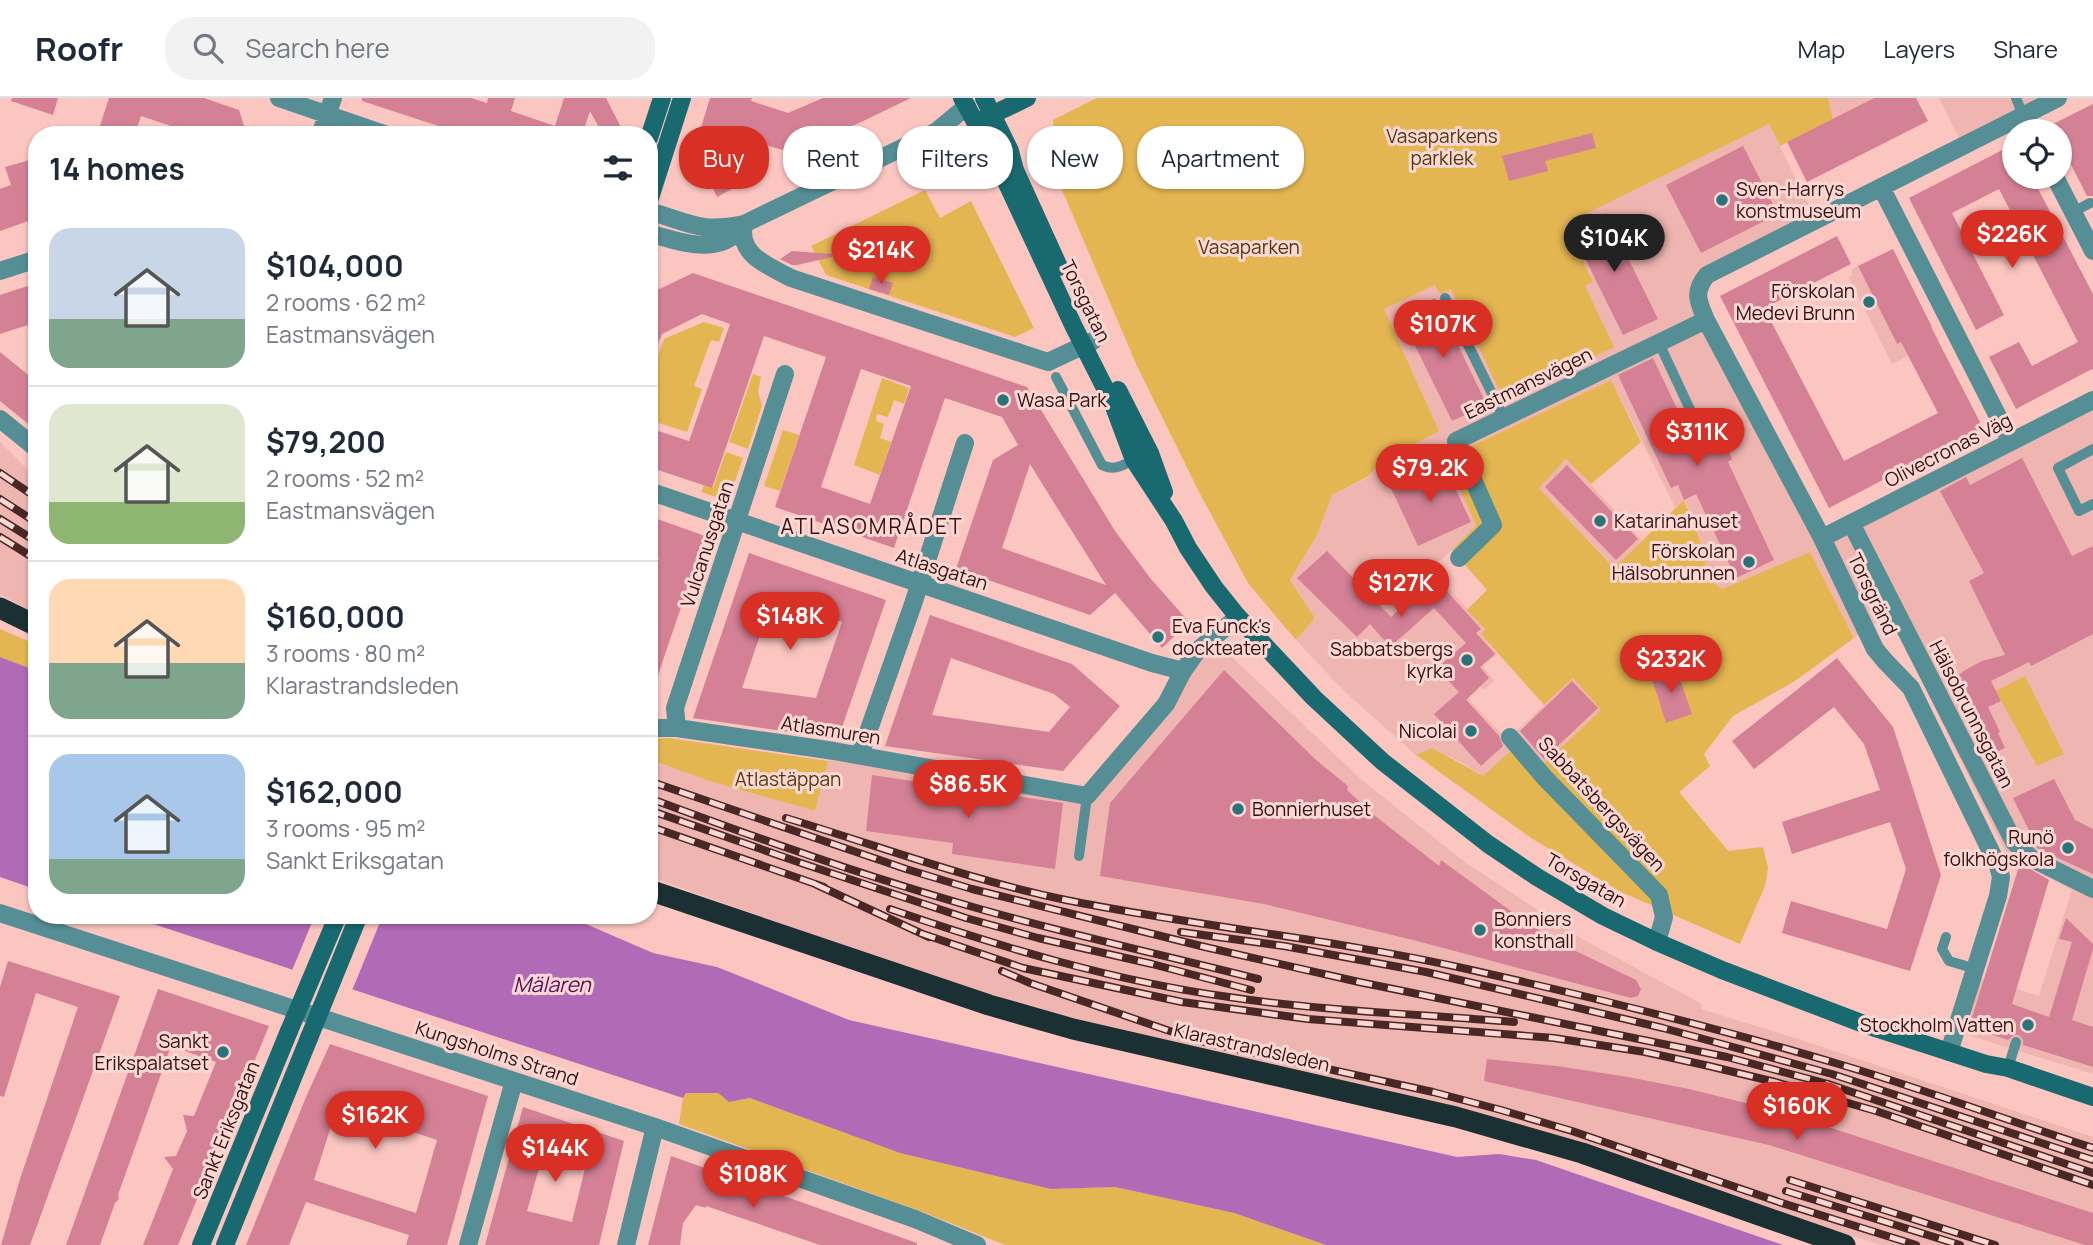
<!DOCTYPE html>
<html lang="en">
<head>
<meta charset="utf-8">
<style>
	body { margin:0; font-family:Manrope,sans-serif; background:#f2f2f3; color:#1f2937; height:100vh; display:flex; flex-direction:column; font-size:26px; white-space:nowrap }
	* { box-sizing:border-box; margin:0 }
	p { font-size:23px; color:#747a83 }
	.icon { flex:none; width:38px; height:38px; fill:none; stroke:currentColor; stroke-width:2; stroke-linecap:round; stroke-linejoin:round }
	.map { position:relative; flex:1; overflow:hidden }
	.side { position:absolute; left:28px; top:28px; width:630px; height:798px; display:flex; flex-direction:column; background:#fff; border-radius:28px; box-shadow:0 2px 5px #0004 }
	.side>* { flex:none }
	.guide { position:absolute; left:679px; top:28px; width:665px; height:63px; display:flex; gap:14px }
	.buttons { position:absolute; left:2002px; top:21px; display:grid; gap:14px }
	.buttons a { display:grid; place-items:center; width:70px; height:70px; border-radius:50%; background:#fff; box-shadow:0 2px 5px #0004; font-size:35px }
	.price { position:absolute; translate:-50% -60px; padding:0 16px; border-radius:24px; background:#d93025; color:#fff; font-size:23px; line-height:46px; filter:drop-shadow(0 2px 4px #0008) }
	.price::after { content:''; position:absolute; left:50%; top:42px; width:21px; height:16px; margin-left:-10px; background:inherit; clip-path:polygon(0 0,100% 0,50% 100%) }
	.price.on { background:#222; color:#fff }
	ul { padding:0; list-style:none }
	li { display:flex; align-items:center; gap:21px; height:175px; padding:0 21px }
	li+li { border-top:2px solid #e0e1e3 }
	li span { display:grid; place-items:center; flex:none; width:196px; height:140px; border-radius:21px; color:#555 }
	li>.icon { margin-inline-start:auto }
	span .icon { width:84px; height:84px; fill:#fffc; stroke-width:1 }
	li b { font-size:30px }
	h2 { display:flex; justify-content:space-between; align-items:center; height:84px; padding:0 21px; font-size:30px }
	.chip { padding:0 24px; border-radius:28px; background:#fff; box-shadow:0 2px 5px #0004; font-size:24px; line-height:63px }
	.chip.on { background:#d93025; color:#fff }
	header { display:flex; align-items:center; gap:42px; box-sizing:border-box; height:98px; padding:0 35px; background:#fff; border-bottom:2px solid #e0e1e3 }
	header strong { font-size:33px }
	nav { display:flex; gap:38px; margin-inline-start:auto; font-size:24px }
	.search { width:490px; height:63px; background:#f2f2f3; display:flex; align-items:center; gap:18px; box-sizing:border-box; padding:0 24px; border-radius:28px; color:#747a83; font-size:26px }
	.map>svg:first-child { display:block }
	.built { fill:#efb5b0 }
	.green { fill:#e4b652 }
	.water { fill:#b16ab6 }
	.pier { fill:#fbc5c0 }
	.building { fill:#d48195; fill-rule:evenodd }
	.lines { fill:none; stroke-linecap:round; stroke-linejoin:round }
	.lane { stroke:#558e94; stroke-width:10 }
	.street { stroke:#558e94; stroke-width:18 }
	.secondary { stroke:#196970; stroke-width:18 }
	.highway { stroke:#1b3032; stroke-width:21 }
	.rail-casing { stroke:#492725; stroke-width:8 }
	.rail { stroke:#fcd7d4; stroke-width:5; stroke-dasharray:16; stroke-linecap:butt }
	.secondary-bridge { stroke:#196970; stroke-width:18 }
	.poi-dot { fill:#29737a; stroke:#fcd7d4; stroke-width:2.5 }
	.labels { text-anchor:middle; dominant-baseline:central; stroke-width:6; stroke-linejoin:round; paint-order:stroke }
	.park-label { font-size:19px; fill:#4e3a0c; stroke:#fcd7d4 }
	.poi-label { font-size:19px; fill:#321210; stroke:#fcd7d4; text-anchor:end }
	.street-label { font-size:19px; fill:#321210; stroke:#fcd7d4 }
	.neighbourhood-label { font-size:21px; letter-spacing:2px; fill:#321210; stroke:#fcd7d4 }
	.water-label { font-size:21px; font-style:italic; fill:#531058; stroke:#fcd7d4 }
</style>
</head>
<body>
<header>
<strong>Roofr</strong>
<div class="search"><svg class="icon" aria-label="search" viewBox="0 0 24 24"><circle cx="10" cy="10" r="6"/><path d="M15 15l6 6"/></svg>Search here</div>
<nav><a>Map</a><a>Layers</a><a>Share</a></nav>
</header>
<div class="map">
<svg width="2093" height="1147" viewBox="0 0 2093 1147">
	<rect width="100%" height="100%" fill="#fbc5c0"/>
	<path class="built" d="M1828,0H1874L1833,21Z
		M1939,0H2053L1962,46Z
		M1769,26L1815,120L1697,193L1822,441L2093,302V976L1958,934L1975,878L2039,898L2072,792L2020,765L2005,753L1889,516L1854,540L1810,454L1722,492L1705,479V455L1685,402L1675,409L1611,282L1446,360L1476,427L1452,452L1431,470L1485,531L1481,536L1497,556L1483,569L1494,583L1484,592L1471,579L1459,591L1507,642L1573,580L1602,611L1535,674L1483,678L1457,662L1432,651L1416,657L1345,594L1296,542L1315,520L1290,482L1317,437L1332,397L1367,380L1387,361L1439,333L1384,211L1618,100Z
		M1858,168L1897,246L1932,229L1939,242L1892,266L1849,180L1853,177L1851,172Z
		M0,344L37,381V517L0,496Z
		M1567,361L1642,442L1615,470L1538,389Z
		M1212,537L1237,564L1363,683L1466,765L1582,841L1702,906L1701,911L1789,938L2093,1039V1147H1882L1774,1114L1088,930L825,842L649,778V661L706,682L815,713L828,663L860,658L1085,699Z"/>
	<path class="green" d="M1097,0H1828L1833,21L1780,48L1769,26L1565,126L1593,184L1585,188L1614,249L1504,302L1451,191L1440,196L1435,187L1384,211L1439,333L1387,361L1367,379L1332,397L1317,437L1290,482L1315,520L1296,542L1248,485L1199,394L1137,268L1048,59L1055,55L1053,22Z
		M925,92L940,120L971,103L1034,230L1015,239L826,177L811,148Z
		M704,224L724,230L719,244L711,242L694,288L702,291L687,334L649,322V282L664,241Z
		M753,276L761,279L758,294L762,308L748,351L729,344Z
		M882,280L909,290L904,306L894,302L888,319L877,316L876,323L884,326L880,340L891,344L880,377L854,367Z
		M1611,282L1641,344L1591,386L1566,361L1539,390L1614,470L1684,402L1705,455V479L1722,491L1810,454L1854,540L1795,583L1733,618L1704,656L1710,668L1679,694L1728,753L1763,749L1768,770L1765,788L1740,846L1621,794L1531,740L1416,657L1432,650L1483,678L1513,651L1535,674L1601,612L1573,580L1544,607L1481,536L1485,531L1467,512L1487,492L1452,452L1476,427L1446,360Z
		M783,332L799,337L780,393L764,388Z
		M726,354L743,360L728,403L701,394L704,387L713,390Z
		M0,531L37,547V573L0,559Z
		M2025,578L2064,656L2037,668L1996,593Z
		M668,640L828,663L815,713L706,682L649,661V641Z
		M686,995H718L729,1004L750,1000L900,1055L1051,1091L1115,1089L1234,1115L1326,1147H1005L923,1114L679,1026L683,1000Z"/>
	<path class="water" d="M0,559L37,573V788L33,787L32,790L0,779Z
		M126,817H565L653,855L717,869L849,922L1457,1059L1499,1056L1536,1062L1783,1147H1326L1234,1115L1115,1089L1051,1091L900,1055L750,1000L729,1004L718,995H686L683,1000Z"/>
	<path class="pier" d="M315,817H383L351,895L291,875Z"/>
	<path class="building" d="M12,0H58L53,17L11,3Z
		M109,0H204L239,12L247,37H198L141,18L135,37H97Z
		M362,0H471L487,5L488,0H515L511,13L555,28L564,0H606L625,37H603L590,13L582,37H466L362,3Z
		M710,0H752L751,3L788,15L823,0H911L857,26L786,53L732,37L730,42L700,33Z
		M1874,0H1916L1928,23L1807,84L1787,44Z
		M2093,6V98H2087L2060,45V33H2039Z
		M1592,35L1596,50L1545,63L1548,73L1509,83L1502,58Z
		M2014,46V79H2032L2093,196V273L2092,271L2016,311L1989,259L2019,244L2032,268L2078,244L1999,91L1952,115L2004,217L1976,232L1909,100Z
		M1743,48L1778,116L1701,155L1666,87Z
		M37,60V120L0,133V91L11,87L5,69Z
		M727,77L734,90L717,99L710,84Z
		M1606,115L1658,221L1623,237L1571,132Z
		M1837,138L1851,166L1764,210L1844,363L1938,315L1901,244L1897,246L1858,168L1893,151L1932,229H1931L1983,330L1829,410L1720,198Z
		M792,153L832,156V159L797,167H792L780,161Z
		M693,175L1027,289L1115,433L1151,481L1189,524L1162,550L1115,495L1090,517L956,471L993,362L1018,347L1002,319L945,300L894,450L775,409L826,259L764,238L712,390L649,369V330L689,343L730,226L702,216L662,236L649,266V196ZM861,271L911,288L870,406L821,389ZM1030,366L1056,408L1106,487L1002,450Z
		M873,179L893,185L889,197L869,191Z
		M37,185V224L0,236V197Z
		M1435,200L1487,307L1452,323L1400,217Z
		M0,254L37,284V333L0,303Z
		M1653,260L1688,334L1714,322L1732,361L1728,364L1774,462L1736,480L1696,396L1684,402L1678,387L1671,390L1618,277Z
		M2022,360L2072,458L2093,448V536L2031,568L2029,564L1991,583L2001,603L1988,609L2000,634L1998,635L2005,650L1992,656L1955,580L1965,572L1982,563L2005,557L1969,483L1984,475L1940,393L1966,379L1970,387Z
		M1443,364L1471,424L1418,448L1390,388Z
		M1567,367L1638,441L1616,462L1545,389Z
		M649,418L705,438L652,595H649V489L659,460L649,457Z
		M1327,453L1391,519L1435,480L1481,531L1476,535L1495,556L1480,569L1489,580L1466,602L1437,570L1466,545L1434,510L1390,549L1370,526L1357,539L1297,480Z
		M749,455L886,502L838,641L693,620ZM773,499L842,524L816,600L742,590Z
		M930,517L1072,566L1120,608L1063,673L885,648ZM951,560L1054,596L1070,609L1049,634L932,617Z
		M1837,560L1893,629L1941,777L1910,873L1782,835L1791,803L1887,831L1906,771L1890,724L1792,756L1782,724L1880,692L1864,646L1834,609L1754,671L1732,643Z
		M1676,570L1692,616L1666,625L1651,578Z
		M1224,572L1316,662L1348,688L1347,692L1374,717L1439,768L1441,762L1519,819L1559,845L1636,882L1641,891L1638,898L1631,900L1417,843L1264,806L1100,778L1110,705Z
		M1572,583L1598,610L1544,661L1520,633Z
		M1459,594L1499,638L1503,648L1481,668L1434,616Z
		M872,677L1063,705L1055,771L952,756L953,745L866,733Z
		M2054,681L2075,722L2093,731V776L2038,751L2013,700Z
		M2020,765L2049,782L2012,906L2049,919L2072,844L2059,841L2066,820L2093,846V851L2072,922L2093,929V969L2023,947V942L2019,937H2014L2008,942L1969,929Z
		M8,863L120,898L30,1147H1L20,1081L78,909L36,895L4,999L0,998V889Z
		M158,891L269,928L178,1147H143L173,1071L164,1059L176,1058L187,1033L183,1017L194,1018L216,964L171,948L118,1097L119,1101L115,1105L100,1147H66Z
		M330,946L488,998L447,1147H406L409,1137L306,1104L289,1147H246L306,999ZM337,1009L437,1042L416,1115L314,1082Z
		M1487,961L1557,968L1628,979L1689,991L1782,1014L2093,1115V1147H2085L1769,1047L1484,983Z
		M523,1009L624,1043L599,1147H485ZM546,1045L588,1058L572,1124L527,1113Z
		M671,1058L917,1145V1147H820L706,1108V1110L696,1107L683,1125L680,1147H648Z"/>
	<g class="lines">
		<path class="lane" d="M2016,0L2023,17
			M2073,114L2090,105
			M1445,200L1504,320
			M1659,245L1694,320
			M1056,279L1102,367C1115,374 1125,366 1137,360
			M2093,351L2058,370L2079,413L2093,406
			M1079,758L1087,698
			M1946,839L1942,851L1949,863L1976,871
			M2008,970L2016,944"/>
		<path class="street" d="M279,0L387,37
			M320,37L333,0
			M2055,79L2093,153
			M1881,89L2011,344
			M649,113C690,125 700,135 744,126L937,33L967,8
			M744,126C737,157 769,168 791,180L1048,264L1093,243
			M649,135C678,144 718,158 740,131
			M0,173L37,161
			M0,321L37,351
			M649,393L1152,565L1183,573
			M1851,425L2014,744L2031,760L2093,791
			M1822,440L2093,302
			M1459,460L1493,427L1456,343L1706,222
			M649,630H677L834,653L1087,698L1166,606L1183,573L1197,553L1238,519
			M677,630L675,610L785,276
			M1510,639L1544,679L1659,797L1664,819L1657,844
			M860,657L913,506L965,345
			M0,815L655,1029L915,1121L977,1147
			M1949,954L1998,798L2001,779L1998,768L1911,590L1885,563L1875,551L1822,440L1706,222C1698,203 1693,194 1707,177L2058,0
			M468,1147L514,983
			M626,1147L655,1029"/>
		<path class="secondary" d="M962,0L995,60L1074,229L1113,306L1134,362L1174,423L1188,450L1214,489L1238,519L1314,600L1383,664L1488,746L1537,779L1603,818L1657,844L1722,872L1869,928L1986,966L2008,970L2093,999
			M984,0L1010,53L1015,72L1059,169
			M983,21L1027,0
			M649,40L662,0
			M649,103L682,0
			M1118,292L1150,355L1164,394
			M201,1147L289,933
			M225,1147L309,940"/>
		<path class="highway" d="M0,510L37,528
			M649,792L989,907L1073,931L1456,1019L1582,1055L1845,1147"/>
		<defs>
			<path id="rail" d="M0,375L37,400
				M0,401L37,425
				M0,421L37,444
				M0,439L37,462
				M649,683L906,771L972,791L1205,849L1359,884L1727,959L1828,986L2093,1075
				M649,700C756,740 864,778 973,809C1067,836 1163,857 1258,881
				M649,712L801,765L966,820L1038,840L1152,866L1251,892
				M786,720C879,748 970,782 1066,802C1199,829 1334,841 1467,871C1592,899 1718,930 1842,967C1926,992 2009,1023 2093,1050
				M649,728L824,789
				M815,786L929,839
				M890,811C1001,849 1113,883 1229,899C1323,913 1419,916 1514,924
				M1181,834L1284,848L1426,874L1663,930L1832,976L2093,1062
				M920,835L1023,870L1182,904L1308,921L1554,940L1645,954L1709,968L1775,984L1876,1013L2093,1087
				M1002,873L1030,885L1196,942L1433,994L1501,1012L1572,1033L1779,1104L1916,1147
				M292,933L338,817
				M307,938L359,817
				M1790,1082L1995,1147
				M1786,1093L1960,1147"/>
		</defs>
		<use href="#rail" class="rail-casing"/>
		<use href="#rail" class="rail"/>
		<path class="secondary-bridge" d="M289,933L338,817
			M309,940L359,817"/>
	</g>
	<g class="poi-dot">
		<circle cx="1722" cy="102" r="7"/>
		<circle cx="1869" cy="204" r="7"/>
		<circle cx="1003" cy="302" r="7"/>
		<circle cx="1600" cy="423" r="7"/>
		<circle cx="1749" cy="464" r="7"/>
		<circle cx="1158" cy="539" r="7"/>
		<circle cx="1467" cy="562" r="7"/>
		<circle cx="1471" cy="633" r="7"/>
		<circle cx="1238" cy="711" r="7"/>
		<circle cx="2068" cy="750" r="7"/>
		<circle cx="1480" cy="832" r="7"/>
		<circle cx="2028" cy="927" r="7"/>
		<circle cx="223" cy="954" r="7"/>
	</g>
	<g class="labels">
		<g class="park-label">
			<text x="1442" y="38">Vasaparkens<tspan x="1442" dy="22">parklek</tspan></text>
			<text x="1249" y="149">Vasaparken</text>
			<text x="788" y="681">Atlastäppan</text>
		</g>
		<g class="poi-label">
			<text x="1736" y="91" text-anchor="start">Sven-Harrys<tspan x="1736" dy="22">konstmuseum</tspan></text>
			<text x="1855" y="193">Förskolan<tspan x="1855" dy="22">Medevi Brunn</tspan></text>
			<text x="1017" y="302" text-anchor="start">Wasa Park</text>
			<text x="1614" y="423" text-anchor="start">Katarinahuset</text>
			<text x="1735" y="453">Förskolan<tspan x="1735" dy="22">Hälsobrunnen</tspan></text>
			<text x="1172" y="528" text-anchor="start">Eva Funck's<tspan x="1172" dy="22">dockteater</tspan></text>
			<text x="1453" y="551">Sabbatsbergs<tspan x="1453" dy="22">kyrka</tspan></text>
			<text x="1457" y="633">Nicolai</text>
			<text x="1252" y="711" text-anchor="start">Bonnierhuset</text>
			<text x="2054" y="739">Runö<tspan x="2054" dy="22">folkhögskola</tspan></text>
			<text x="1494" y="821" text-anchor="start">Bonniers<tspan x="1494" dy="22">konsthall</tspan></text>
			<text x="2014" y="927">Stockholm Vatten</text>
			<text x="209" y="943">Sankt<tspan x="209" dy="22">Erikspalatset</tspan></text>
		</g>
		<g class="street-label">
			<text transform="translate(1086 203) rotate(64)">Torsgatan</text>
			<text transform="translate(1528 285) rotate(-26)">Eastmansvägen</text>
			<text transform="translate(1948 352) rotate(-27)">Olivecronas Väg</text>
			<text transform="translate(707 446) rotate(-72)">Vulcanusgatan</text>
			<text transform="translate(942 471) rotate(18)">Atlasgatan</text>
			<text transform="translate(1873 496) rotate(64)">Torsgränd</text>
			<text transform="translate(1972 616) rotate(63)">Hälsobrunnsgatan</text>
			<text transform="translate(831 632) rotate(9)">Atlasmuren</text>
			<text transform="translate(1602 706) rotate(47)">Sabbatsbergsvägen</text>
			<text transform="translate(1586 782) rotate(30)">Torsgatan</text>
			<text transform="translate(1252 949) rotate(13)">Klarastrandsleden</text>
			<text transform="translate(497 955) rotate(18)">Kungsholms Strand</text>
			<text transform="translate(226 1032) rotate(-68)">Sankt Eriksgatan</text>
		</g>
		<g class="neighbourhood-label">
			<text x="872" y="428">ATLASOMRÅDET</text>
		</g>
		<g class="water-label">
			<text x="552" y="886">Mälaren</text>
		</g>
	</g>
</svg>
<div class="buttons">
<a><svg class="icon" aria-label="locate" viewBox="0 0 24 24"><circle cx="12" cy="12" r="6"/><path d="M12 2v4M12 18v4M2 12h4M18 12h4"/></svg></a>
</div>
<b class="price" style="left:2012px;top:172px">$226K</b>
<b class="price on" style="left:1614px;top:176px">$104K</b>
<b class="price" style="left:881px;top:188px">$214K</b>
<b class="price" style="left:1443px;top:262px">$107K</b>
<b class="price" style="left:1697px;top:370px">$311K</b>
<b class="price" style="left:1430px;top:406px">$79.2K</b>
<b class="price" style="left:1401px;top:521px">$127K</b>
<b class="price" style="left:790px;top:554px">$148K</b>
<b class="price" style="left:1671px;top:597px">$232K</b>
<b class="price" style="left:968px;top:722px">$86.5K</b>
<b class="price" style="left:1797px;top:1044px">$160K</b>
<b class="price" style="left:375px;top:1053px">$162K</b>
<b class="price" style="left:555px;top:1086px">$144K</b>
<b class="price" style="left:753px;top:1112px">$108K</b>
<div class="guide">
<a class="chip on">Buy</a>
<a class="chip">Rent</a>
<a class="chip">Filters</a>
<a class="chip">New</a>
<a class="chip">Apartment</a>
</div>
<section class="side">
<h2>14 homes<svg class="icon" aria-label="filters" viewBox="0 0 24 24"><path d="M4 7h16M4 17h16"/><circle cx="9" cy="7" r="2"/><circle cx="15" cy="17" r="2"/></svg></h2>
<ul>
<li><span style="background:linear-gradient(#c9d6e8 65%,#7fa58c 0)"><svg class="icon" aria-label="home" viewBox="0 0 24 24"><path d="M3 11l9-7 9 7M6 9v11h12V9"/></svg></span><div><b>$104,000</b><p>2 rooms · 62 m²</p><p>Eastmansvägen</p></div></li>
<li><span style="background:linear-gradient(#dfe7d0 70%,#8fb573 0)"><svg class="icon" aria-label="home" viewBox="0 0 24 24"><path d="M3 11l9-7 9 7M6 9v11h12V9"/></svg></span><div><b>$79,200</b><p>2 rooms · 52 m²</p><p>Eastmansvägen</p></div></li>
<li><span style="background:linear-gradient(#ffd9b3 60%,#7fa58c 0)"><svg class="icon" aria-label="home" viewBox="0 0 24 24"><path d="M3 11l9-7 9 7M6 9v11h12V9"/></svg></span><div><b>$160,000</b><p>3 rooms · 80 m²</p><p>Klarastrandsleden</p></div></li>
<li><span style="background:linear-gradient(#a9c7e8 75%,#7fa58c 0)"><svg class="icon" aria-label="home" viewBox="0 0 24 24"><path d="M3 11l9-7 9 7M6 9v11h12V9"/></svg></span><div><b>$162,000</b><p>3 rooms · 95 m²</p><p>Sankt Eriksgatan</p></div></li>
</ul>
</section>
</div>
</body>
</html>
